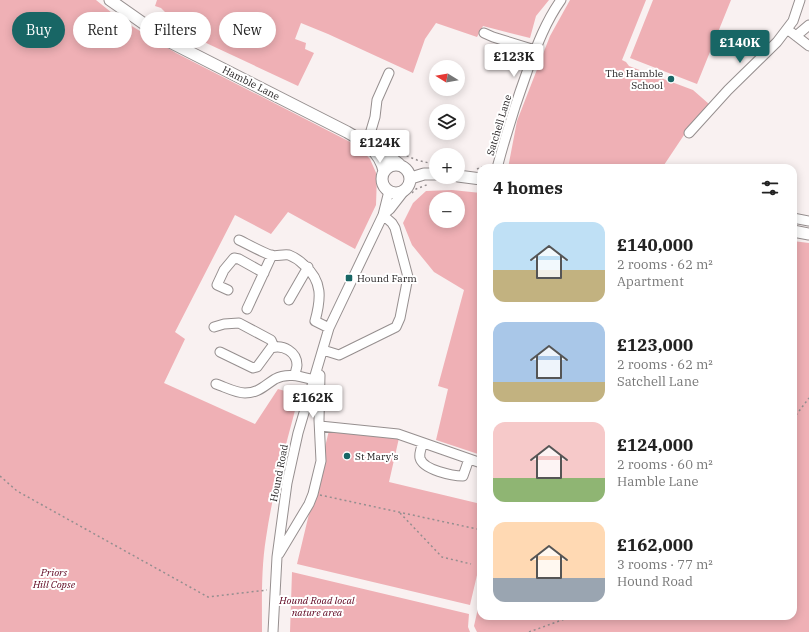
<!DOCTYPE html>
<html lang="en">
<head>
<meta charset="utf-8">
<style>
	body { margin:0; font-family:"IBM Plex Serif",serif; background:#f2f2f2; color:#222; height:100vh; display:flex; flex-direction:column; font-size:15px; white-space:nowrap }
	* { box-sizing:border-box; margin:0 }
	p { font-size:13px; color:#767676 }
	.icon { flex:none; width:22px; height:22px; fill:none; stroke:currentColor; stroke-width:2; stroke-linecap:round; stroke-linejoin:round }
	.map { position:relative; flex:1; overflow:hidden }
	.panel { position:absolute; left:477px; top:164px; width:320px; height:456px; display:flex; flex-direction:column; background:#fff; border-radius:12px; box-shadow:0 2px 10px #0003 }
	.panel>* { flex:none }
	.guide { position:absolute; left:12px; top:12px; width:380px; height:36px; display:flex; gap:8px }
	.needle { width:26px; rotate:281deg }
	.tools { position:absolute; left:429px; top:60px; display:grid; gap:8px }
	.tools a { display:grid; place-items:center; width:36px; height:36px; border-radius:50%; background:#fff; box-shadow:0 2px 10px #0003; font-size:20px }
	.price { position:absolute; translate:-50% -34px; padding:0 9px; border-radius:4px; background:#fff; color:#222; font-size:13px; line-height:26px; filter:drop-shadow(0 1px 2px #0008) }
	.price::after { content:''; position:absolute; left:50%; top:24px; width:12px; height:9px; margin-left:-6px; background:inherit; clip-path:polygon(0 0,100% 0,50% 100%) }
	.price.current { background:#186665; color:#fff }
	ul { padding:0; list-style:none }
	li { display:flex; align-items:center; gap:12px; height:100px; padding:0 16px }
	li span { display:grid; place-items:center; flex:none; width:112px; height:80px; border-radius:12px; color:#555 }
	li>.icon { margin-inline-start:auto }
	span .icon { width:48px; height:48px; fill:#fffc; stroke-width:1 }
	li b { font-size:17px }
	h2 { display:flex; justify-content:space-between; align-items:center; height:48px; padding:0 16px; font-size:17px }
	.chip { padding:0 14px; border-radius:18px; background:#fff; box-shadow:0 2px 10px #0003; font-size:14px; line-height:36px }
	.chip.current { background:#186665; color:#fff }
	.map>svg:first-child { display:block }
	.green { fill:#efb0b5; fill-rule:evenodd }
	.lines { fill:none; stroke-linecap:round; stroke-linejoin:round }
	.minor-casing { stroke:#968f8f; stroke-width:11 }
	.major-casing { stroke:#968f8f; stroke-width:13 }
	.path { stroke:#948e8f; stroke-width:1.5; stroke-dasharray:2 3; stroke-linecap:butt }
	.minor { stroke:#fff; stroke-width:9 }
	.major { stroke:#fff; stroke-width:11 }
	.poi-dot { fill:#186665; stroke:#fff; stroke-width:1.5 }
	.labels { text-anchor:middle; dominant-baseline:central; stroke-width:4; stroke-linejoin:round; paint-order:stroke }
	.poi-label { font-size:10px; fill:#262324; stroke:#fff; text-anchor:start }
	.street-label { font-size:10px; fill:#262324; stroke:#fff }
	.park-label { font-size:10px; font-style:italic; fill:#5c011c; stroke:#fff }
</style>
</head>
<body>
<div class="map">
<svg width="809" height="632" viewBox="0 0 809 632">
	<rect width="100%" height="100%" fill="#f9f1f1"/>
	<path class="green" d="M0,0H96L117,17L176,53L358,146L370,159L377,175L376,205L355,249L288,212L271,234L235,215L175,332L185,339L164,383L255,424L278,389L299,395C287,442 273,489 266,538C261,569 262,601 262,632H0Z
		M157,0H549L536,16L530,38L483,26L477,37L436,23L425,39L413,73L328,34L301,23L295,39L306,43L305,49L314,53L298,86L204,42L207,33L167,14L161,8L155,6Z
		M570,0H646L622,60L626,62L629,66L693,90L709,104L684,135L662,168H508L517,121L550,36Z
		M653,0H731L697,84L630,58Z
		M452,190L481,193V455L436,440L448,389L438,386L464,290L434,272L412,245L403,223L413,203L426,191ZM436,199H458V221H436Z
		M793,241L809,243V632H477L474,626L481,595V616H793Z
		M331,422L399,438L389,482L481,504V558L470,605L297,564Z
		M292,572L469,614L468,627L470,632H290Z"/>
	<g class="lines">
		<defs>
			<path id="minor" d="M787,29L809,46
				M484,33L493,37L535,50
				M796,36L809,25
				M689,133L728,90L777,42L793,21L800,0
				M367,144L375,117L377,100L389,73
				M497,168C506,134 516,102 528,69C537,45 546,21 561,0
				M384,214L390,209L404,191
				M793,218L809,221
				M239,240C249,245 260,251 270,255C276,257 282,254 289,255C294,257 300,261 304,265C323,281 321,299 315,321L329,328
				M228,290L217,285L224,270L234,258L239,259L264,273
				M289,300L308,267
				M247,309L272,255
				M214,327L224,324L239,323L271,340L274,347
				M323,350L339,355L396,327L400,318L408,277L395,228L392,223L383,215
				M220,352L253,368L257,367L271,348C283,344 297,352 297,365C297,368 295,372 295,375
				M216,384C225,387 236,393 245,393C259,393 265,385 275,379C288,372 302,377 314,380
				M320,426L398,434L481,463
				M423,443C421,448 419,453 420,458C423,470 453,476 463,476L469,459
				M279,554L309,504L313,494L321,461L319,420L320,375
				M273,632L277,557L287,483L298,433L329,328L383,215L389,191"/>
			<path id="major" d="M110,0L170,42L347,132C363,141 380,151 384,171
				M372,148L387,155L399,164
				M382 179a14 14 0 1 1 28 0a14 14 0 1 1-28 0Z
				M458,176L481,179
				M411,178L424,174H436
				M793,231L809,234"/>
		</defs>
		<use href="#minor" class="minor-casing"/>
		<use href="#major" class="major-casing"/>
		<path class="path" d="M402,154L417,160L433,164
			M477,169L481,167L488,168
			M380,179L381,189
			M441,182H451
			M412,193L416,189L429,184
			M793,419L809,398
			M0,476L17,491L208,597L267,590
			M320,495L477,529
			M400,513L442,557L471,564
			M529,632L573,616"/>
		<use href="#minor" class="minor"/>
		<use href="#major" class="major"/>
	</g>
	<g class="poi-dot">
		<circle cx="671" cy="79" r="4"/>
		<rect x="345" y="274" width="8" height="8" rx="2"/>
		<circle cx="347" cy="456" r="4"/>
	</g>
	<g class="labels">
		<g class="poi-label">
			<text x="663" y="73" text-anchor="end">The Hamble<tspan x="663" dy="12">School</tspan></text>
			<text x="357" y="278">Hound Farm</text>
			<text x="355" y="456">St Mary's</text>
		</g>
		<g class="street-label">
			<text transform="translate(251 83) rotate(27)">Hamble Lane</text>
			<text transform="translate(499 125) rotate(-73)">Satchell Lane</text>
			<text transform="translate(279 473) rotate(-79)">Hound Road</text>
		</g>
		<g class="park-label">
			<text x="54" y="572">Priors<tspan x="54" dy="12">Hill Copse</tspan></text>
			<text x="317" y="600">Hound Road local<tspan x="317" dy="12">nature area</tspan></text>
		</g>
	</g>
</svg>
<div class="tools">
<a><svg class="needle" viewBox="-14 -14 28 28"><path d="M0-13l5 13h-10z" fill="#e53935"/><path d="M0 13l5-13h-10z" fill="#767676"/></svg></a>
<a><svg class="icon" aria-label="layers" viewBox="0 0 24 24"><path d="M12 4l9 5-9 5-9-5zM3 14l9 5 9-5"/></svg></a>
<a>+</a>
<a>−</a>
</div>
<b class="price current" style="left:740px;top:64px">£140K</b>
<b class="price" style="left:514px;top:78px">£123K</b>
<b class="price" style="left:380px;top:164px">£124K</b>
<b class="price" style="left:313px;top:419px">£162K</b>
<div class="guide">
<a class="chip current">Buy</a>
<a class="chip">Rent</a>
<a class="chip">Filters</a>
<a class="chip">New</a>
</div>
<section class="panel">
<h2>4 homes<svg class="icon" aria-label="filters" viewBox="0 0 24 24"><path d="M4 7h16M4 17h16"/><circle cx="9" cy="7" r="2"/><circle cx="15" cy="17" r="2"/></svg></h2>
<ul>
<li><span style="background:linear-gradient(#bfe0f5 60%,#c2b280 0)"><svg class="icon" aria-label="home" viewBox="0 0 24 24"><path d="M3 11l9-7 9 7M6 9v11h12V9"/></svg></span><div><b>£140,000</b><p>2 rooms · 62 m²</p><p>Apartment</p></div></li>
<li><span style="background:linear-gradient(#a9c7e8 75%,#c2b280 0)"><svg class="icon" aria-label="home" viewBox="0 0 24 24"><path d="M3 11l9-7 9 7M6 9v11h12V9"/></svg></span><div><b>£123,000</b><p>2 rooms · 62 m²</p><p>Satchell Lane</p></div></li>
<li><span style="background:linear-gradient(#f6c9c9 70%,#8fb573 0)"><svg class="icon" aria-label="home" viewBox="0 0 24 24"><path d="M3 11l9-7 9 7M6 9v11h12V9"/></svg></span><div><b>£124,000</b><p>2 rooms · 60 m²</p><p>Hamble Lane</p></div></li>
<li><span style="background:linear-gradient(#ffd9b3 70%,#9aa5b1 0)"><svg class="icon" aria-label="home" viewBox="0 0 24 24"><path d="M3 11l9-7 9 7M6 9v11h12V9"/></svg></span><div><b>£162,000</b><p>3 rooms · 77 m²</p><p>Hound Road</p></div></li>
</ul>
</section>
</div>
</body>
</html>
